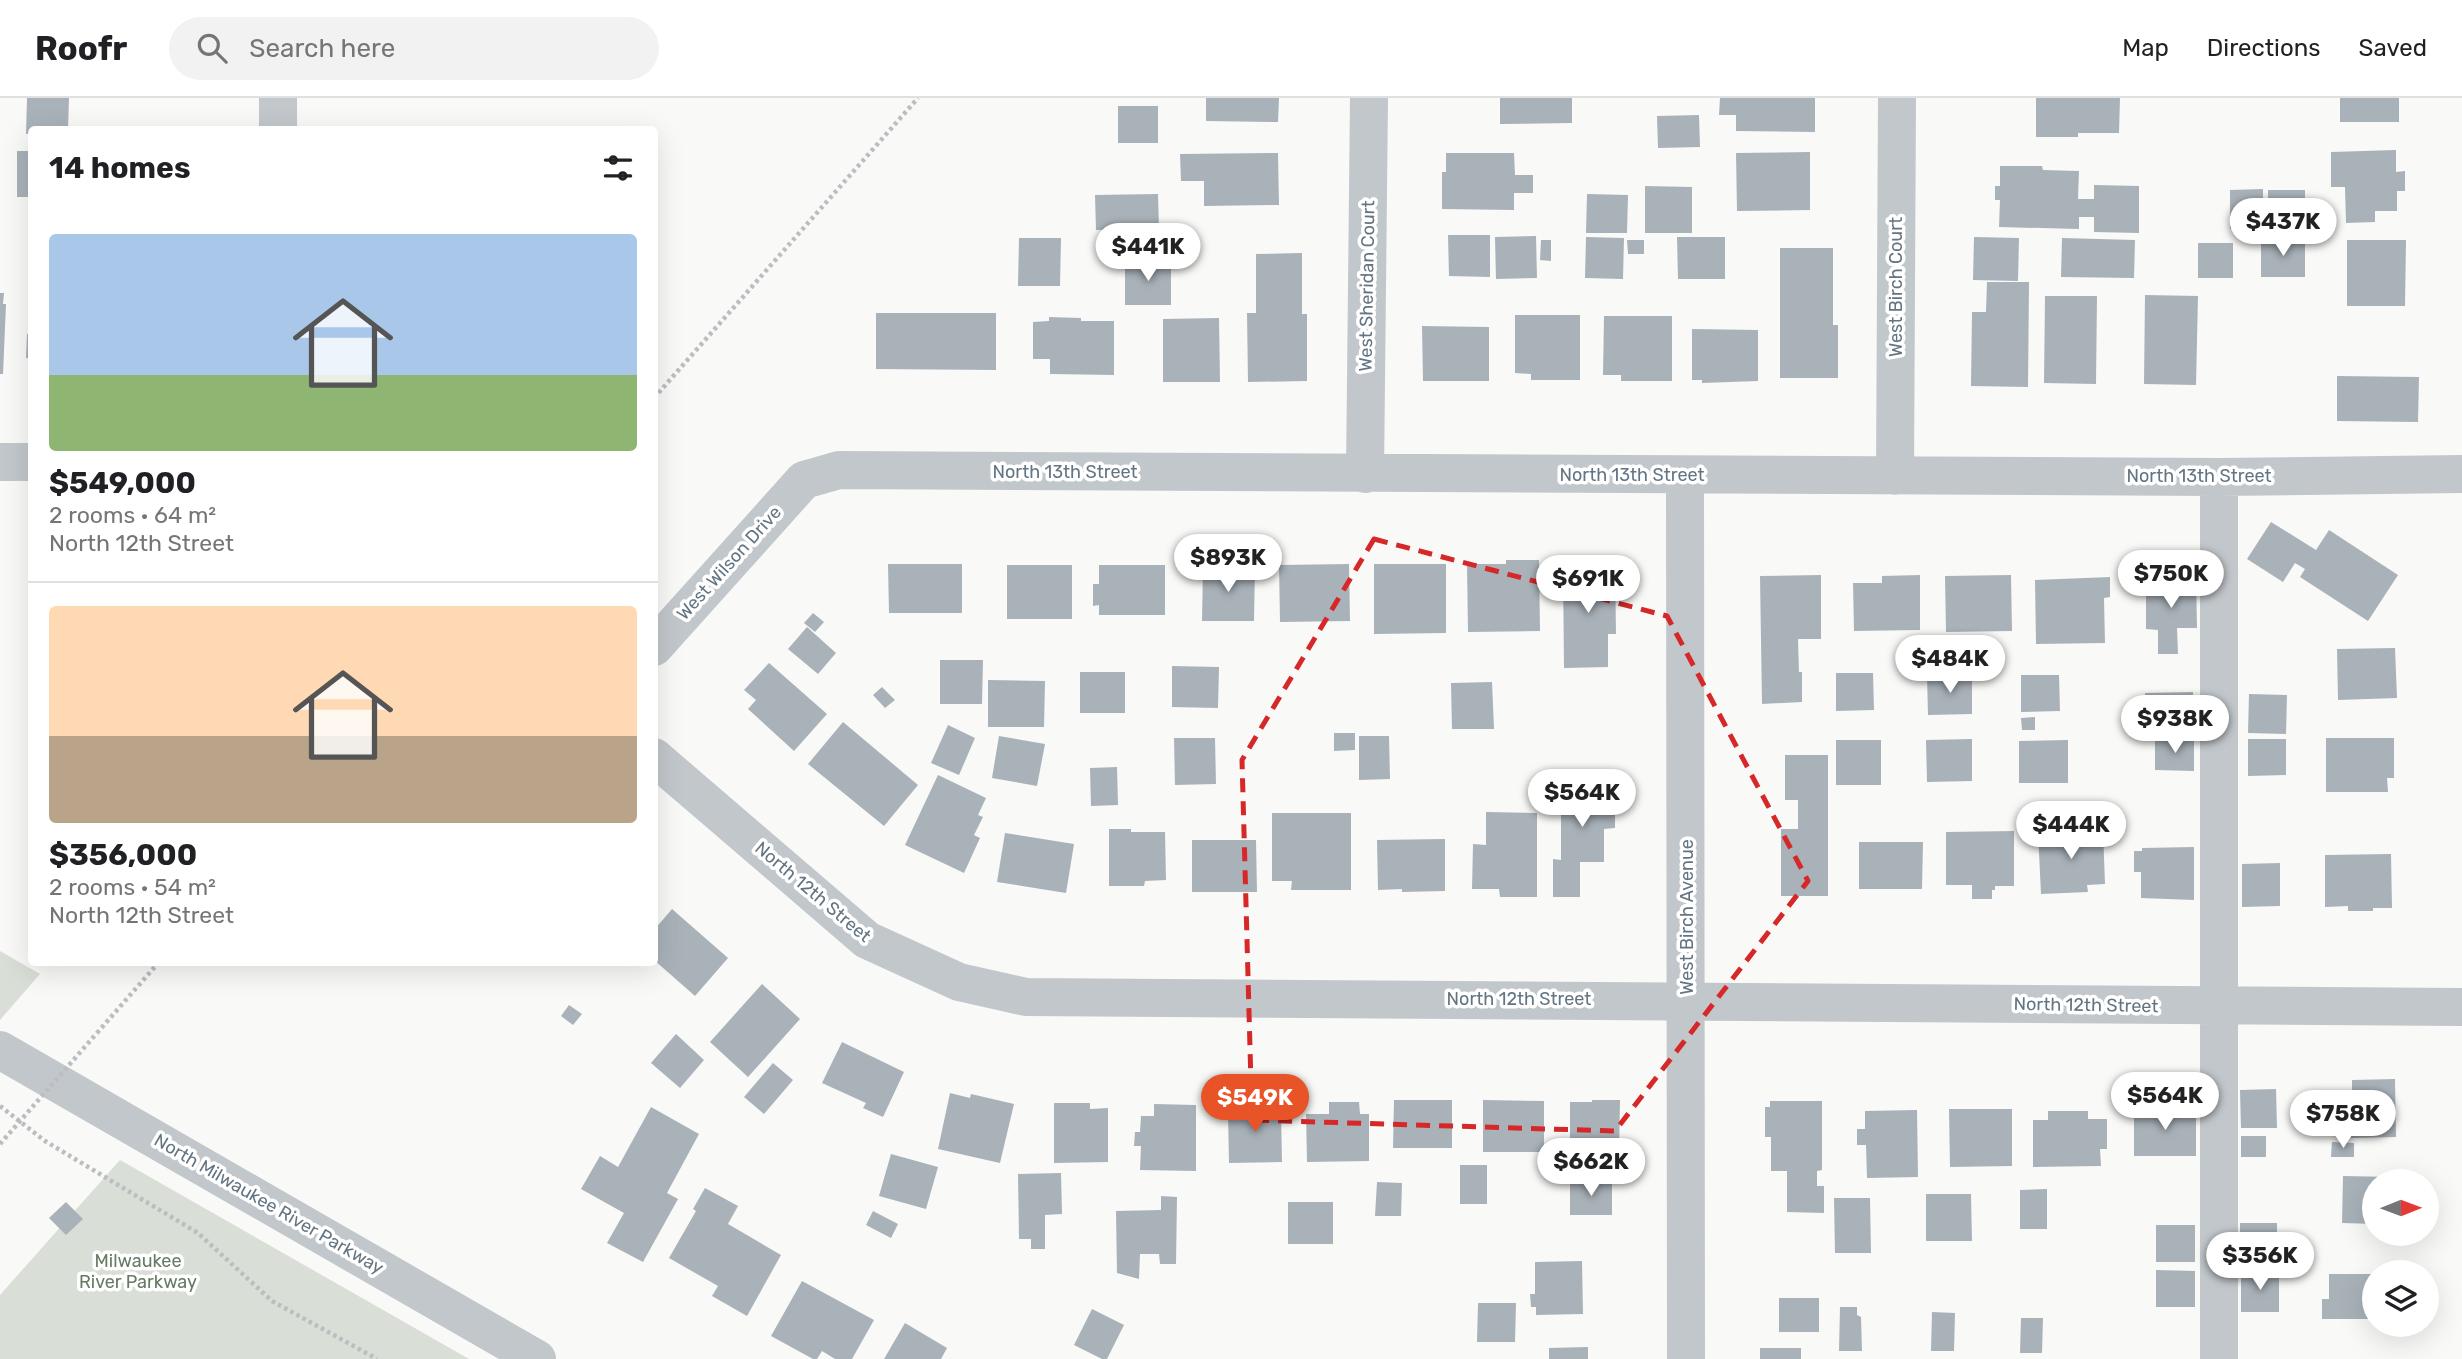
<!DOCTYPE html>
<html lang="en">
<head>
<meta charset="utf-8">
<style>
	body { margin:0; font-family:Rubik,sans-serif; background:#f2f2f2; color:#202124; height:100vh; display:flex; flex-direction:column; font-size:26px; white-space:nowrap }
	* { box-sizing:border-box; margin:0 }
	p { font-size:23px; color:#757577 }
	.icon { flex:none; width:38px; height:38px; fill:none; stroke:currentColor; stroke-width:2; stroke-linecap:round; stroke-linejoin:round }
	.map { position:relative; flex:1; overflow:hidden }
	.panel { position:absolute; left:28px; top:28px; width:630px; height:840px; display:flex; flex-direction:column; background:#fff; border-radius:7px; box-shadow:0 7px 28px #0002 }
	.panel>* { flex:none }
	.needle { width:46px; rotate:89deg }
	.fabs { position:absolute; left:2362px; top:1071px; display:grid; gap:14px }
	.fabs a { display:grid; place-items:center; width:77px; height:77px; border-radius:50%; background:#fff; box-shadow:0 7px 28px #0002; font-size:35px }
	.price { position:absolute; translate:-50% -60px; padding:0 16px; border-radius:24px; background:#fff; color:#222; font-size:23px; line-height:46px; filter:drop-shadow(0 2px 4px #0008) }
	.price::after { content:''; position:absolute; left:50%; top:42px; width:21px; height:16px; margin-left:-10px; background:inherit; clip-path:polygon(0 0,100% 0,50% 100%) }
	.price.on { background:#e85328; color:#fff }
	ul { padding:0; list-style:none }
	li { display:grid; align-content:center; gap:14px; height:371px; padding:0 21px }
	li+li { border-top:2px solid #e0e0e0 }
	li span { display:grid; place-items:center; height:217px; border-radius:7px; color:#555 }
	li>.icon { margin-inline-start:auto }
	span .icon { width:126px; height:126px; fill:#fffc; stroke-width:1 }
	li b { font-size:30px }
	h2 { display:flex; justify-content:space-between; align-items:center; height:84px; padding:0 21px; font-size:30px }
	header { display:flex; align-items:center; gap:42px; box-sizing:border-box; height:98px; padding:0 35px; background:#fff; border-bottom:2px solid #e0e0e0 }
	header strong { font-size:33px }
	nav { display:flex; gap:38px; margin-inline-start:auto; font-size:24px }
	.search { width:490px; height:63px; background:#f2f2f2; display:flex; align-items:center; gap:18px; box-sizing:border-box; padding:0 24px; border-radius:38px; color:#757577; font-size:26px }
	.map>svg:first-child { display:block }
	.green { fill:#d9ded6 }
	.building { fill:#a9b2b9 }
	.lines { fill:none; stroke-linecap:round; stroke-linejoin:round }
	.path { stroke:#babec1; stroke-width:4.5; stroke-dasharray:3.5 3.5; stroke-linecap:butt }
	.minor { stroke:#c2c7cb; stroke-width:38 }
	.path-bridge { stroke:#babec1; stroke-width:4.5; stroke-dasharray:3.5 3.5; stroke-linecap:butt }
	.marked { fill:none; stroke:#d62828; stroke-width:5; stroke-dasharray:14 9; stroke-linejoin:round }
	.labels { text-anchor:middle; dominant-baseline:central; stroke-width:7; stroke-linejoin:round; paint-order:stroke }
	.street-label { font-size:18px; fill:#637583; stroke:#fff }
	.park-label { font-size:18px; fill:#677a62; stroke:#fff }
</style>
</head>
<body>
<header>
<strong>Roofr</strong>
<div class="search"><svg class="icon" aria-label="search" viewBox="0 0 24 24"><circle cx="10" cy="10" r="6"/><path d="M15 15l6 6"/></svg>Search here</div>
<nav><a>Map</a><a>Directions</a><a>Saved</a></nav>
</header>
<div class="map">
<svg width="2462" height="1261" viewBox="0 0 2462 1261">
	<rect width="100%" height="100%" fill="#f9f9f7"/>
	<path class="green" d="M0,853L40,876L0,922Z
		M120,1062L469,1261H0V1197Z"/>
	<path class="building" d="M27,0H69L68,32H32V36H26Z
		M1206,0H1279L1278,24L1206,23Z
		M1500,0H1572V25L1500,26Z
		M1720,0H1815V34L1736,33V17H1719Z
		M2036,0H2120L2119,35H2078V39H2036Z
		M2340,0H2399V24H2340Z
		M1118,8H1158V45H1118Z
		M1699,17L1700,49L1658,50L1657,18Z
		M2396,52V74L2405,73V93H2397V113H2375V124L2346,125L2345,89H2331V54Z
		M17,53H32V99H17Z
		M1810,54V112L1737,113L1736,55Z
		M1278,55L1279,107L1204,108V83H1181L1180,56Z
		M1446,55H1514L1515,77H1533V95H1514V112L1442,111V74H1446Z
		M2000,68H2042L2043,72L2079,73L2078,101H2094V87L2139,88V135L2094,134V119H2079V131L1999,129L2000,102H1995V88H2000Z
		M1645,88L1692,89V135H1645Z
		M2263,91V131H2230V92Z
		M2268,92H2305V133L2268,134Z
		M1158,96L1159,131L1096,132L1095,97Z
		M1587,96L1628,97L1627,135H1586Z
		M1448,137H1490V179L1449,178Z
		M1536,138L1537,180L1496,181L1495,139Z
		M1586,139L1624,140L1623,181L1585,180Z
		M1677,139H1725V181H1678Z
		M1974,139L2019,140L2018,183L1973,182Z
		M1019,140H1061L1060,188H1018Z
		M2062,140L2135,142L2134,180L2061,179Z
		M1541,142H1551V163L1540,162Z
		M1627,142H1644V156H1628Z
		M2261,142H2305V179H2261Z
		M2347,142H2406L2405,208H2347Z
		M2198,145H2233V180H2198Z
		M1780,150H1833V227H1838V280H1780Z
		M1302,155V216H1307V283L1248,284L1247,215H1256V156Z
		M1125,163H1171V207H1125Z
		M1987,184H2029L2028,289L1971,288L1972,214H1986Z
		M0,195H4L3,206H6L3,276H0Z
		M2145,197L2198,198L2196,287L2144,286Z
		M2045,198H2097L2096,286L2044,285Z
		M876,215H996V272L876,271Z
		M1515,217H1580V282H1531V276L1515,275Z
		M1604,218H1672V283H1621V277H1603Z
		M1049,219L1081,220V223H1114V277L1050,276V261H1033V224L1049,223Z
		M1219,220L1220,284H1163V221Z
		M1422,228L1489,229V283H1423Z
		M1692,231L1758,232V283L1702,285V282H1692Z
		M27,236H32V261L26,260Z
		M2337,278L2419,279L2418,324L2337,323Z
		M2271,424L2316,452L2329,432L2398,477L2368,523L2300,479L2305,471L2295,465L2283,484L2247,461Z
		M1506,462H1539L1540,533L1468,534L1467,466H1506Z
		M888,466H962V515H889Z
		M1349,466L1350,523L1280,524L1279,467Z
		M1374,466H1446V535L1374,536Z
		M1007,467H1072V521H1007Z
		M1099,467H1165V517H1099V507L1093,508V486H1099Z
		M1203,468H1255L1254,523H1202Z
		M1563,469H1615L1616,536H1608V569L1564,570Z
		M1821,477V541H1798L1799,574H1802V604L1762,606L1760,478Z
		M1920,477V532L1854,533L1853,485H1882V478Z
		M2011,477L2012,533L1946,534L1945,478Z
		M2110,479V499L2104,500L2105,545L2036,546L2035,482Z
		M2146,480H2196L2197,530H2177L2178,556H2158V532L2146,531Z
		M813,515L824,524L815,534L804,525Z
		M807,529L836,555L818,576L788,551Z
		M2395,550L2397,600L2338,602L2337,551Z
		M940,562H983L982,606H940Z
		M769,565L827,616L794,653L748,611L756,602L744,592Z
		M1172,568L1219,569L1218,610L1172,609Z
		M1080,574H1125V615H1080Z
		M1836,575H1873L1874,612L1836,613Z
		M1972,577V616L1928,617L1927,578Z
		M2021,577H2059L2060,613L2021,614Z
		M988,582L1045,583L1044,629H988Z
		M1492,584L1494,631H1452L1451,585Z
		M882,589L895,602L885,610L873,597Z
		M2193,594L2194,632L2145,633V595Z
		M2249,596L2287,597L2286,636L2248,635Z
		M2035,619V632H2022L2021,620Z
		M843,624L918,687L884,728L808,666Z
		M948,627L975,640L959,677L931,665Z
		M1334,635H1355V652L1334,653Z
		M999,638L1045,646L1037,688L992,680Z
		M1359,638H1389L1390,681L1359,682Z
		M1174,640H1215L1216,686L1175,687Z
		M2326,640H2394V680H2387L2388,694H2326Z
		M1972,641V683L1927,684L1926,642Z
		M2155,641H2194V673L2155,672Z
		M2248,641H2286V677L2248,678Z
		M1836,642H1881V687H1836Z
		M2068,642V685H2019V643Z
		M1785,657H1828V798H1781V731H1798V702H1785Z
		M1117,669L1118,707L1091,708L1090,670Z
		M938,677L986,700L978,717L983,719L974,737L980,740L964,775L905,747Z
		M1615,679V730L1604,731V764H1580V799H1553V761L1561,762V680Z
		M1486,714L1537,715V799H1500L1499,791H1472L1473,746L1486,747Z
		M1272,715H1351V792H1291L1292,783H1272Z
		M1109,731H1131V734H1165L1166,782L1145,783L1144,788H1109Z
		M2103,732L2105,786L2087,787L2088,794L2041,796L2038,734Z
		M2014,733V788H1995V792H1992V801H1972V787H1946V734Z
		M1005,735L1074,746L1066,795L997,784Z
		M1445,741V793L1402,794V791L1378,792L1377,742Z
		M1192,742H1256L1257,794H1192Z
		M1859,744H1923L1922,791H1859Z
		M2194,749V802L2141,800V774H2134V753H2142V750Z
		M2391,756L2392,810H2373V813H2348V808L2325,809V757Z
		M2280,765V808L2242,809V766Z
		M672,811L728,860L695,898L654,862V832Z
		M762,886L800,921L748,979L710,944Z
		M569,907L582,916L573,927L561,918Z
		M676,936L704,962L680,990L651,965Z
		M842,944L904,974L883,1019L863,1010L866,1005L822,985Z
		M773,965L793,982L764,1016L744,999Z
		M2395,981L2396,1039L2351,1040V1026L2317,1027V998L2352,997V982Z
		M2276,991L2277,1030H2241L2240,992Z
		M950,995L970,1000L971,996L1014,1006L1000,1065L938,1051Z
		M1394,1002H1452V1050H1393Z
		M1483,1002L1544,1003V1054H1483Z
		M1592,1002H1620L1619,1056H1570V1004H1592Z
		M1270,1003V1015L1281,1014L1282,1064L1229,1065L1228,1015H1234L1233,1004Z
		M1770,1003H1822V1072L1817,1073V1088H1824V1115L1787,1114V1073H1771V1039H1765V1009H1770Z
		M1329,1004H1359L1360,1016H1369V1063L1307,1064L1306,1016H1329Z
		M1054,1005H1090V1011L1108,1010V1064L1054,1065Z
		M1154,1006L1196,1007V1073L1140,1072L1141,1048H1134L1135,1034H1140L1141,1018H1154Z
		M651,1009L699,1036L667,1095L678,1101L643,1164L607,1145L624,1115L581,1091L600,1058L618,1069Z
		M1949,1011H2012V1068L1950,1069Z
		M2134,1011H2196V1058H2134Z
		M1917,1012L1918,1079L1867,1080L1866,1047H1857V1031H1865V1013Z
		M2048,1013H2088V1021H2107V1051H2100L2101,1068L2033,1069V1022H2048Z
		M2241,1038H2266V1059H2241Z
		M2332,1044L2354,1045V1059H2331Z
		M891,1056L938,1069L926,1111L879,1098Z
		M1460,1067H1487V1106H1460Z
		M1061,1075L1062,1116L1045,1117V1151H1031V1141H1019L1018,1076Z
		M2343,1078L2393,1079L2392,1083H2375V1126L2342,1125Z
		M1570,1083H1612V1117H1570Z
		M1377,1084L1402,1085L1401,1118H1375Z
		M705,1090L738,1108L728,1126L781,1157L747,1218L712,1198L718,1188L669,1160L696,1113L693,1111Z
		M2047,1091V1131H2020V1092Z
		M1926,1096H1971L1972,1143H1926Z
		M1161,1098L1177,1099L1176,1166H1160L1159,1156H1140L1139,1181L1117,1175L1116,1113L1161,1112Z
		M1834,1100H1870L1871,1155H1835Z
		M66,1104L83,1121L66,1137L49,1120Z
		M1288,1104H1333V1146H1288Z
		M873,1113L898,1126L891,1140L866,1127Z
		M2240,1125H2277V1164L2240,1163Z
		M2156,1127H2195V1164H2156Z
		M1582,1163L1583,1216L1536,1217V1209H1531L1530,1196H1535V1164Z
		M2156,1172L2195,1173V1209H2156Z
		M2241,1174H2279V1214H2241Z
		M2329,1176H2375V1221H2322V1201H2329Z
		M802,1183L874,1222L852,1261H835L822,1253L817,1261H813L771,1238Z
		M1779,1200H1819V1234H1779Z
		M1478,1205H1516L1515,1244H1477Z
		M1840,1209H1857V1217L1861,1219L1862,1253H1839Z
		M1092,1211L1124,1227L1107,1261H1102L1074,1247Z
		M1932,1214L1955,1215L1954,1253H1931Z
		M2021,1220H2043L2042,1255H2020Z
		M905,1225L947,1250L941,1261H884Z
		M1588,1249V1261H1549V1250Z
		M1760,1250H1801V1261H1760Z"/>
	<g class="lines">
		<path class="path" d="M654,300L918,0
			M97,935L159,864
			M0,1008L45,1043L198,1135L272,1203L377,1261"/>
		<path class="minor" d="M278,32V0
			M0,364H32
			M1365,376L1369,0
			M1685,377L1686,1261
			M1895,378L1897,0
			M2219,379V1261
			M654,549L804,382L839,372L2219,379L2462,376
			M654,659L867,842L959,884L1026,899L2462,909
			M0,952L537,1261"/>
		<path class="path-bridge" d="M0,1046L97,935"/>
	</g>
	<path class="marked" d="M1374,441L1667,518L1808,783L1615,1033L1252,1022L1242,662Z"/>
	<g class="labels">
		<g class="street-label">
			<text transform="translate(1367 188) rotate(-89)">West Sheridan Court</text>
			<text transform="translate(1896 189) rotate(-90)">West Birch Court</text>
			<text x="1065" y="374">North 13th Street</text>
			<text x="1632" y="377">North 13th Street</text>
			<text x="2199" y="378">North 13th Street</text>
			<text transform="translate(729 465) rotate(-48)">West Wilson Drive</text>
			<text transform="translate(813 794) rotate(40)">North 12th Street</text>
			<text transform="translate(1687 819) rotate(-90)">West Birch Avenue</text>
			<text x="1519" y="901">North 12th Street</text>
			<text transform="translate(2086 907) rotate(1)">North 12th Street</text>
			<text transform="translate(269 1106) rotate(30)">North Milwaukee River Parkway</text>
		</g>
		<g class="park-label">
			<text x="138" y="1163">Milwaukee<tspan x="138" dy="21">River Parkway</tspan></text>
		</g>
	</g>
</svg>
<div class="fabs">
<a><svg class="needle" viewBox="-14 -14 28 28"><path d="M0-13l5 13h-10z" fill="#e53935"/><path d="M0 13l5-13h-10z" fill="#757577"/></svg></a>
<a><svg class="icon" aria-label="layers" viewBox="0 0 24 24"><path d="M12 4l9 5-9 5-9-5zM3 14l9 5 9-5"/></svg></a>
</div>
<b class="price" style="left:2283px;top:160px">$437K</b>
<b class="price" style="left:1148px;top:185px">$441K</b>
<b class="price" style="left:1228px;top:496px">$893K</b>
<b class="price" style="left:2171px;top:512px">$750K</b>
<b class="price" style="left:1588px;top:517px">$691K</b>
<b class="price" style="left:1950px;top:597px">$484K</b>
<b class="price" style="left:2175px;top:657px">$938K</b>
<b class="price" style="left:1582px;top:731px">$564K</b>
<b class="price" style="left:2071px;top:763px">$444K</b>
<b class="price" style="left:2165px;top:1034px">$564K</b>
<b class="price on" style="left:1255px;top:1036px">$549K</b>
<b class="price" style="left:2343px;top:1052px">$758K</b>
<b class="price" style="left:1591px;top:1100px">$662K</b>
<b class="price" style="left:2260px;top:1194px">$356K</b>
<section class="panel">
<h2>14 homes<svg class="icon" aria-label="filters" viewBox="0 0 24 24"><path d="M4 7h16M4 17h16"/><circle cx="9" cy="7" r="2"/><circle cx="15" cy="17" r="2"/></svg></h2>
<ul>
<li><span style="background:linear-gradient(#a9c7e8 65%,#8fb573 0)"><svg class="icon" aria-label="home" viewBox="0 0 24 24"><path d="M3 11l9-7 9 7M6 9v11h12V9"/></svg></span><div><b>$549,000</b><p>2 rooms · 64 m²</p><p>North 12th Street</p></div></li>
<li><span style="background:linear-gradient(#ffd9b3 60%,#b9a48a 0)"><svg class="icon" aria-label="home" viewBox="0 0 24 24"><path d="M3 11l9-7 9 7M6 9v11h12V9"/></svg></span><div><b>$356,000</b><p>2 rooms · 54 m²</p><p>North 12th Street</p></div></li>
</ul>
</section>
</div>
</body>
</html>
